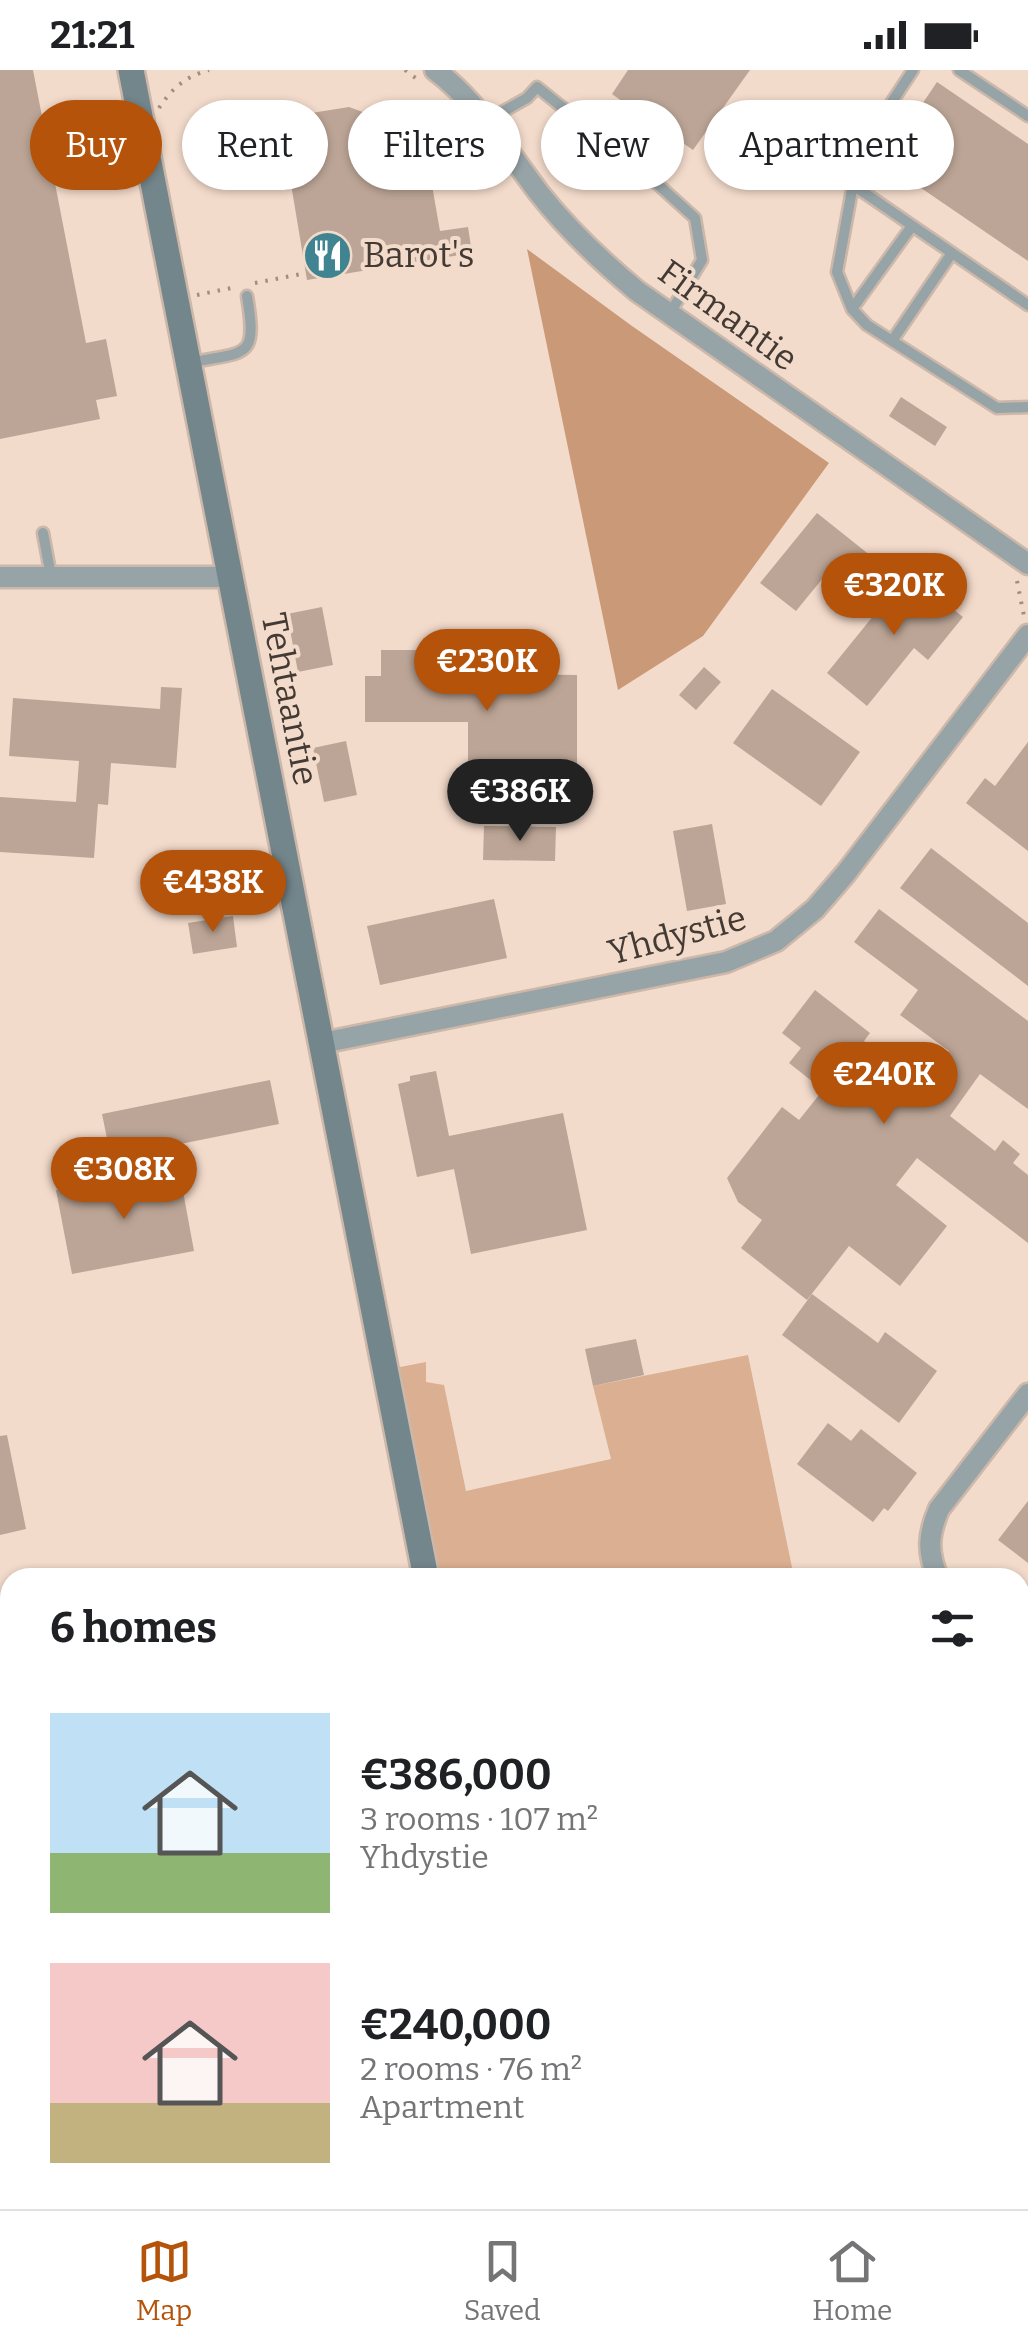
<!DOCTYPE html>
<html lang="en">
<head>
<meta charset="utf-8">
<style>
	body { margin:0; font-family:Bitter,serif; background:#f2f2f2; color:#202124; height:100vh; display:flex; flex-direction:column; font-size:38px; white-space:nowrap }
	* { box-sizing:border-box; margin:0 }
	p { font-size:32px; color:#757577 }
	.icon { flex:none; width:55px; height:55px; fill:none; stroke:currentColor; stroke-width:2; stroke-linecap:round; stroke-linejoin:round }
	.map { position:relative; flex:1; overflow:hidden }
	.panel { position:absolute; left:0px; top:1498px; width:1030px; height:642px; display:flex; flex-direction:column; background:#fff; border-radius:30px 30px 0 0; box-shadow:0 2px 8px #0004 }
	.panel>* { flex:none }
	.banner { position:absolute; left:30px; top:30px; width:970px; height:90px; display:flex; gap:20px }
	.price { position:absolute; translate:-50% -85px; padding:0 22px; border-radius:35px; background:#b45309; color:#fff; font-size:32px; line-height:65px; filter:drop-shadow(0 2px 5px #0008) }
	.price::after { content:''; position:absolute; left:50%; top:60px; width:30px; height:22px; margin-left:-15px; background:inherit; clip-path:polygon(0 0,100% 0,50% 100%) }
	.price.current { background:#222; color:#fff }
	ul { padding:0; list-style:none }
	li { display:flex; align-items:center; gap:30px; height:250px; padding:0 50px }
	li span { display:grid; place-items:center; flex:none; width:280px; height:200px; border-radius:0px; color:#555 }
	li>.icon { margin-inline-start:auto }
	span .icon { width:120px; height:120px; fill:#fffc; stroke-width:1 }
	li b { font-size:42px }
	h2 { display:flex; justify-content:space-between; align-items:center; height:120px; padding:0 50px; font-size:42px }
	.tag { padding:0 35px; border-radius:45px; background:#fff; box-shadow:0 2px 8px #0004; font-size:35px; line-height:90px }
	.tag.current { background:#b45309; color:#fff }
	.status { display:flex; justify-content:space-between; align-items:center; height:70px; padding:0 50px; background:#fff; direction:ltr }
	.status svg { height:28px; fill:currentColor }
	.dock { display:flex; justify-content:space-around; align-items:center; height:140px; border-top:2px solid #e0e0e0; background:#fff; font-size:28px; color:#757577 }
	.dock a { display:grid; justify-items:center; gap:5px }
	.dock .current { color:#b45309 }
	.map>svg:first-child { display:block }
	.green { fill:#dbaf91 }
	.forest { fill:#ca9977 }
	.building { fill:#bca596 }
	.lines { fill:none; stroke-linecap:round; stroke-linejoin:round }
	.lane-casing { stroke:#ccb8aa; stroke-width:15 }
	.street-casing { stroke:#ccb8aa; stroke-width:25 }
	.secondary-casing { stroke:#ccb8aa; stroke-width:30 }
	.path { stroke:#9f8e82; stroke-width:4; stroke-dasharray:2.5 8; stroke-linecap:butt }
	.lane { stroke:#97a4a7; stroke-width:10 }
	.street { stroke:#97a4a7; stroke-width:20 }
	.secondary { stroke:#73868b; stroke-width:25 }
	.labels { text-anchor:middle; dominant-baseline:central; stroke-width:8; stroke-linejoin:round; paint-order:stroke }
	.poi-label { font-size:35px; fill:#443a34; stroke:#f3dbcb; text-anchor:start }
	.street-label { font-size:35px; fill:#443a34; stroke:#f3dbcb }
</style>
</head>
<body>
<div class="status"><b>21:21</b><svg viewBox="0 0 49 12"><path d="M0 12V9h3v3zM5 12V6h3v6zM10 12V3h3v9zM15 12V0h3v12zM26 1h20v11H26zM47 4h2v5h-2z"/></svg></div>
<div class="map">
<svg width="1028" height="2139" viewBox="0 0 1028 2139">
	<rect width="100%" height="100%" fill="#f3dbcb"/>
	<path class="green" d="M748,1285L794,1507H440L395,1298L426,1292V1312L444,1315L466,1421L611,1389L593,1316Z"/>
	<path class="forest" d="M527,179L632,256L829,393L703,566L618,620Z
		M1020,1779L1028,1785V1830L1020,1841Z
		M868,2130H916L917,2139H870Z"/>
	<path class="building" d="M0,0H33L86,273L106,269L117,326L96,330L100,349L0,369Z
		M628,0H750L693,80L677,69L671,78L617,40L623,32L612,24Z
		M937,12L1028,74V191L883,92Z
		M349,37L423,64L440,161L468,157L472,183L307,210L280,48Z
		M901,327L947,357L935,376L889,346Z
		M817,443L876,490L855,516L832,497L796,541L760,513Z
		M908,503L963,547L928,590L914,578L867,636L827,603Z
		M322,537L333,595L298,602L287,544Z
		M381,580H501V604L577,605V726H493V701H468V652H365V606H381Z
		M704,597L721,612L696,640L679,625Z
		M161,617L182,618L176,698L111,693L108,735L98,734L94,788L0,782V727L76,732L79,691L9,686L13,628L160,639Z
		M772,619L860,682L821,736L733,673Z
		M346,671L357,725L324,732L313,678Z
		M1028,672V781L966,733L985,708L995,716Z
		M712,754L726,834L687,841L673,761Z
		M484,756L556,757L555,791L483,790Z
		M931,778L1028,853V916L900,818Z
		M494,829L507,888L380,915L367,856Z
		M879,839L1028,951V1039L980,1004L950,1046L995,1081L1003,1070L1020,1084L1013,1093L1028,1105V1173L917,1088L896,1115L947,1156L900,1216L849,1176L807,1230L741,1178L762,1150L738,1132L727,1108L782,1037L799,1050L823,1020L789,993L801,978L782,963L815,920L870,963L864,971L923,1016L949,981L900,945L918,920L854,872Z
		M233,846L237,877L193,884L188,853Z
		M436,1001L449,1066L563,1043L587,1160L471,1184L454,1099L417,1107L398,1014L410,1011V1006Z
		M270,1010L279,1054L111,1088L102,1044Z
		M180,1105L194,1181L72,1204L56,1120L128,1106L129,1114Z
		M812,1224L878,1273L885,1262L937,1301L899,1353L782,1265Z
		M636,1269L644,1305L593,1316L585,1279Z
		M828,1353L851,1371L861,1359L917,1403L888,1441L884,1438L873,1452L797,1394Z
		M7,1365L26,1459L0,1465V1366Z
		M1028,1431V1493L998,1470Z"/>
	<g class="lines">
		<defs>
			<path id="lane" d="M913,0L859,82L837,202L852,239L867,255L997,338L1028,337
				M959,0L1028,46
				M486,51L527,28L537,17L653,110L695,148L702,190L670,243
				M853,115L1028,235
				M852,239L912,156
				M892,271L952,183
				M189,293C246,281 258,291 247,226
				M43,463L51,506"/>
			<path id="street" d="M435,0C478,32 507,81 539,123C568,160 601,191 637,221L1028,494
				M0,507H230
				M322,973L726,892L776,871L815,839L846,803L1028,565
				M938,1508C927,1482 928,1465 939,1439L1028,1324
				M1020,1570L1028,1576"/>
			<path id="secondary" d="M131,0L426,1508
				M547,2130L549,2139"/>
		</defs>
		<use href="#lane" class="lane-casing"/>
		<use href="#street" class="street-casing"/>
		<use href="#secondary" class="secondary-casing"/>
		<path class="path" d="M405,0L417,9
			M159,38C172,18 185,7 209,0
			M255,213L306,203
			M197,225L236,217
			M1017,511L1024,546"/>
		<use href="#lane" class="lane"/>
		<use href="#street" class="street"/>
		<use href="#secondary" class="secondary"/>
	</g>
	<defs>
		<symbol id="restaurant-disc" viewBox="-11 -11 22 22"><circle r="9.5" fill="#408492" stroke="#f3dbcb"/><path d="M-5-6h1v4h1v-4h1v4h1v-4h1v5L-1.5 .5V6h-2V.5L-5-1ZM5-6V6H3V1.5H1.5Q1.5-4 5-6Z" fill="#fff"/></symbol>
	</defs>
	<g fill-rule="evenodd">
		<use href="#restaurant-disc" x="300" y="158" width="55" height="55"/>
	</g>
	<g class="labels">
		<g class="poi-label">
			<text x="363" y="185">Barot's</text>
		</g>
		<g class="street-label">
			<text transform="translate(728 245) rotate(36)">Firmantie</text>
			<text transform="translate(290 629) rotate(79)">Tehtaantie</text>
			<text transform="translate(677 865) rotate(-15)">Yhdystie</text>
		</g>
	</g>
</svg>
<b class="price" style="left:894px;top:568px">€320K</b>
<b class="price" style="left:487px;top:644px">€230K</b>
<b class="price current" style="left:520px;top:774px">€386K</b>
<b class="price" style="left:213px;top:865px">€438K</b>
<b class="price" style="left:884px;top:1057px">€240K</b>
<b class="price" style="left:124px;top:1152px">€308K</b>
<div class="banner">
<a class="tag current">Buy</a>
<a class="tag">Rent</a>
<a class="tag">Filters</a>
<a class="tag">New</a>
<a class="tag">Apartment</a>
</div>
<section class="panel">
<h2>6 homes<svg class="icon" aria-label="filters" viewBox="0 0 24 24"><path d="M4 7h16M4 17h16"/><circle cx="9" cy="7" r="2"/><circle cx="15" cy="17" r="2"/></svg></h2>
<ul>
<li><span style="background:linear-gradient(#bfe0f5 70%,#8fb573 0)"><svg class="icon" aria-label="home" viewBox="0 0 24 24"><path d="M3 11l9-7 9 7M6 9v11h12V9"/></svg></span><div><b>€386,000</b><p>3 rooms · 107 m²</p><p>Yhdystie</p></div></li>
<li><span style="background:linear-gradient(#f6c9c9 70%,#c2b280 0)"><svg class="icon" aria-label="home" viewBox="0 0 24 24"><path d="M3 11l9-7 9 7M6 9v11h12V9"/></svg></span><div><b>€240,000</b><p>2 rooms · 76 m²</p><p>Apartment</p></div></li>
</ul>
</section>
</div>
<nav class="dock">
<a class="current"><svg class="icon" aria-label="map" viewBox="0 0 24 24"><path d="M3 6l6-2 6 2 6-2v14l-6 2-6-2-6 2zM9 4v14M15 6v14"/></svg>Map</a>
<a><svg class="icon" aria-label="saved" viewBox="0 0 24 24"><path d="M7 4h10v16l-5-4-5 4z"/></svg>Saved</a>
<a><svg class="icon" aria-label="home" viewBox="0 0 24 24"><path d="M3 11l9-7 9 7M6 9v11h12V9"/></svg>Home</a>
</nav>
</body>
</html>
